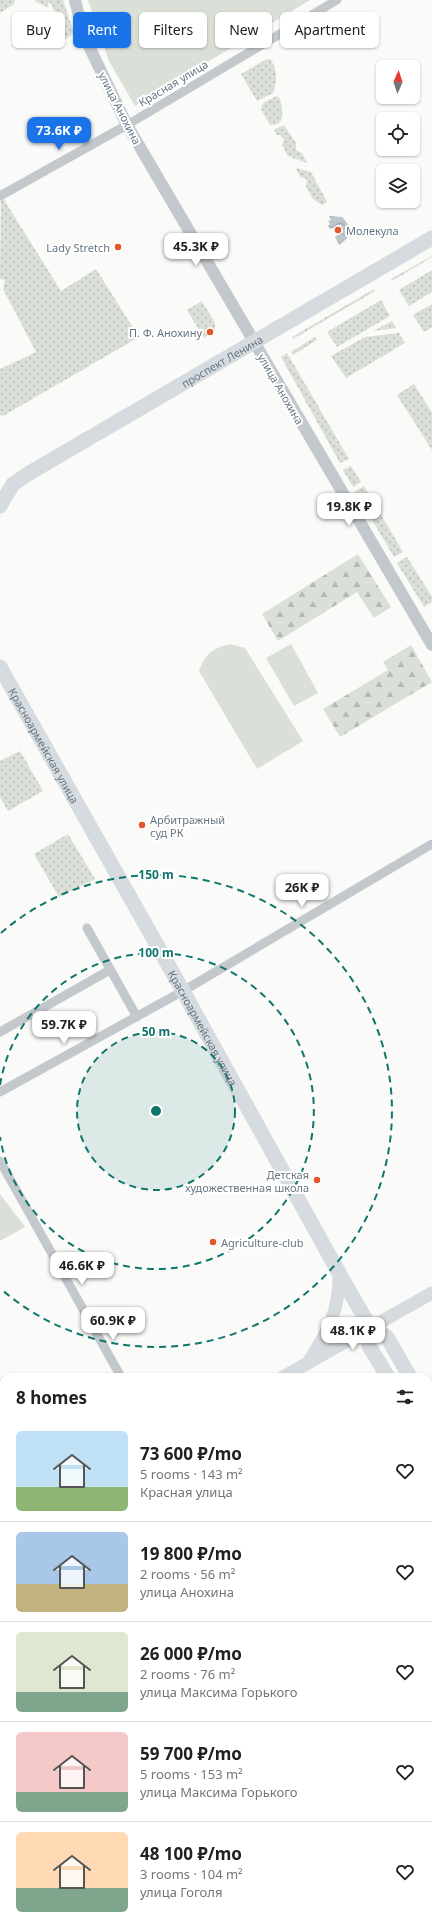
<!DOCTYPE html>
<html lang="en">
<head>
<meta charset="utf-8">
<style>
	body { margin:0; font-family:"Noto Sans",sans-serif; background:#f2f2f2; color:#202124; height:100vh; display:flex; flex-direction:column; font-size:15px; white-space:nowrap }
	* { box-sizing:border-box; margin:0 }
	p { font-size:13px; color:#757577 }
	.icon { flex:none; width:22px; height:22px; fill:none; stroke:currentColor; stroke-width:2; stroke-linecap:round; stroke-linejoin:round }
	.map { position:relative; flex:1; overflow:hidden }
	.details { position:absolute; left:0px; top:1373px; width:432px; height:556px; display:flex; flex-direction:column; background:#fff; border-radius:12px 12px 0 0; box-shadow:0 1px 3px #0004 }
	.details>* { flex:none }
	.guide { position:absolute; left:12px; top:12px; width:408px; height:36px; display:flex; gap:8px }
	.needle { width:26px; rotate:3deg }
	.buttons { position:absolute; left:376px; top:60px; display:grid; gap:8px }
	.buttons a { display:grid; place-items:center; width:44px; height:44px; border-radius:6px; background:#fff; box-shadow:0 1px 3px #0004; font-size:20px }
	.price { position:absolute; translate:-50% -34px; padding:0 9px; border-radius:8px; background:#fff; color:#222; font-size:13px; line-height:26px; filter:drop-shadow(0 1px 2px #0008) }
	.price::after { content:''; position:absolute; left:50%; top:24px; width:12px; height:9px; margin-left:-6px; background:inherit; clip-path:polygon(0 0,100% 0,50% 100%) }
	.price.current { background:#1a73e8; color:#fff }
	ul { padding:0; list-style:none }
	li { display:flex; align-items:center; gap:12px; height:100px; padding:0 16px }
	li+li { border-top:1px solid #e0e0e0 }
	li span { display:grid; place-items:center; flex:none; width:112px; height:80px; border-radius:6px; color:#555 }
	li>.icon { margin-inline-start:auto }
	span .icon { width:48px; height:48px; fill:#fffc; stroke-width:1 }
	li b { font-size:17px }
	h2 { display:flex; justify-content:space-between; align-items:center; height:48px; padding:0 16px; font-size:17px }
	.chip { padding:0 14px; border-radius:6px; background:#fff; box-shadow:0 1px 3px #0004; font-size:14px; line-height:36px }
	.chip.current { background:#1a73e8; color:#fff }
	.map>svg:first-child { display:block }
	.grass { fill:url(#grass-dots) }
	.forest { fill:url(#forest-firs) }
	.park { fill:#dadfd7 }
	.water { fill:url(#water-waves) }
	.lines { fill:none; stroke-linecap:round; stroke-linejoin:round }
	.minor { stroke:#c3c8cc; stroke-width:9 }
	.tertiary { stroke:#c3c8cc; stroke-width:12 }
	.secondary { stroke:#d6dbdf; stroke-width:13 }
	.primary { stroke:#d6dbdf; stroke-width:15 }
	.ring { fill:none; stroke:#0f766e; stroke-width:2; stroke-dasharray:7 5 }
	.poi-dot { fill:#e4572e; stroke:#fff; stroke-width:1.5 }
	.labels { text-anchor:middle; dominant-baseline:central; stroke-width:4; stroke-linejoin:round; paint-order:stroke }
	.street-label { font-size:11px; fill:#657683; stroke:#fff }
	.poi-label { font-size:11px; fill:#657683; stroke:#fff; text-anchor:start }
	.centre { fill:#0f766e; stroke:#fff; stroke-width:2 }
	.ring-label { font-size:12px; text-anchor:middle; font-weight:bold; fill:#0f766e; stroke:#fff; stroke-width:4; stroke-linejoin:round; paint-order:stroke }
</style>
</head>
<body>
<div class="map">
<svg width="432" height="1929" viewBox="0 0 432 1929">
	<defs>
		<pattern id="grass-dots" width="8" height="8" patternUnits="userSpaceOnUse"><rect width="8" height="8" fill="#dadfd7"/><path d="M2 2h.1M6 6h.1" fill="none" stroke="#b4b9b4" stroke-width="1.8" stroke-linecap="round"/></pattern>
		<pattern id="forest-firs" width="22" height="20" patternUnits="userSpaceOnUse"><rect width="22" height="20" fill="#dadfd7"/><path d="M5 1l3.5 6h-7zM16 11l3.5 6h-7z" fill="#b4b9b4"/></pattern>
		<pattern id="water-waves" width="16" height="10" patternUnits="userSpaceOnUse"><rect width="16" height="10" fill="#bbc7cb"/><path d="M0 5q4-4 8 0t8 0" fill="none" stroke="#9ca6aa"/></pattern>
	</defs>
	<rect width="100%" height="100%" fill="#fafaf8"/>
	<path class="grass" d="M0,0H15L14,4L0,13Z
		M35,0H63L74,33L58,45L51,32L59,26L56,14L49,1L48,7L36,2Z
		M270,59C278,69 277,82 273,93L257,101L241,74L265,60Z
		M277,96L280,99C282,109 287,126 270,125L261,109L263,103Z
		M284,125L296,143V150L302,153L307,163L288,156L282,145L284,140L280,135H277L274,131L275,129Z
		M296,168L311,172L327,202L322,205L313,199L306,187L307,181L305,178L300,177Z
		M1,195L61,291L96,269L139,337L3,416L0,415V369L36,352L3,289L5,280L0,279Z
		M432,256V257L392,281L391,279Z
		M432,270V292L409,306L399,290Z
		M374,289L375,291L293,339L292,337Z
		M381,300L390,316L337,347L327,332Z
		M202,301L215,323V331L204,338L187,310Z
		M432,304V327L424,332L413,315Z
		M392,321L396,328L373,331Z
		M399,333L405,343L346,378L331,356L365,337Z
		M315,337L317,340L293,355L291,352Z
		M287,353L349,459L340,463L281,357Z
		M414,384L432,413V450L397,395Z
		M351,466L361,482L353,487L343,470Z
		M364,486L403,552L394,557L355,491Z
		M407,557L432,597V602L424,607L397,563Z
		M20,751L43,791L8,811L0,797V761Z
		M68,834L95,879L59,897L34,854Z"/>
	<path class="forest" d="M358,554L391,607L374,618L357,592L278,641L262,614Z
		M411,645L432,682L340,737L323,709L388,670L383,662Z"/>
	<path class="park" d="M88,0H310L135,106L109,61Z
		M230,644L245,648L303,741L257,769L199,671C206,653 212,649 230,644Z
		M291,644L318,693L294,706L266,658Z
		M0,1194L25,1227L0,1241Z
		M432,1873V1922L429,1926L432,1929H213L219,1925H428V1878Z"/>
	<path class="water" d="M329,216L342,217C353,228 353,236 339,245L335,237L340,233H343L341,225L330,229L328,226L330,224L328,221L331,220Z"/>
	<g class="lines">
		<path class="minor" d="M0,196L127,125L337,0
			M87,928L137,1017
			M0,1032L110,970
			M0,1092L183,991L432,844
			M0,1161L121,1377
			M0,1599L4,1605
			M428,1814L432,1811
			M0,1915L4,1913"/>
		<path class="tertiary" d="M75,0L84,36L127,125L432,645"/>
		<path class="secondary" d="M309,1361C328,1331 340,1310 339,1273
			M283,1377L432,1293
			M0,1537L4,1534"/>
		<g class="primary">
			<path id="s1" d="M0,506L13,484L31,472L432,238"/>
			<path id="s2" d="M0,667L183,991L339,1273L370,1327L387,1337L410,1377"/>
			<path d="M370,1327L369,1346L388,1377"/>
			<path d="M428,1409L432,1416"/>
			<path d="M428,1445L432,1452"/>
		</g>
	</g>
	<circle cx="156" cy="1111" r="79" fill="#0f766e" fill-opacity=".12"/>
	<g class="ring">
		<circle cx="156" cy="1111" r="79"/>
		<path d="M0 1085A158 158 0 1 1 0 1137"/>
		<path d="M1 933A236 236 0 1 1 1 1289"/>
	</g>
	<g class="poi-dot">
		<circle cx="338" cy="230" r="4"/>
		<circle cx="118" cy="247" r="4"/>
		<circle cx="210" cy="332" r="4"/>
		<circle cx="142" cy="825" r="4"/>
		<circle cx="317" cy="1180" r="4"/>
		<circle cx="213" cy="1242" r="4"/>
	</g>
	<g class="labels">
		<g class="street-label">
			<text transform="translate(173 83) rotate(-31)">Красная улица</text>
			<text transform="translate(120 108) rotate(63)">улица Анохина</text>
			<text stroke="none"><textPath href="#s1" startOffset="268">проспект Ленина</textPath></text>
			<text transform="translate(281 389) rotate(60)">улица Анохина</text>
			<text stroke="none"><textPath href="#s2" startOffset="90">Красноармейская улица</textPath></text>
			<text stroke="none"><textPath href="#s2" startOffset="414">Красноармейская улица</textPath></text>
		</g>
		<g class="poi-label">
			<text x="346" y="230">Молекула</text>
			<text x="110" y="247" text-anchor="end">Lady Stretch</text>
			<text x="202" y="332" text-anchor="end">П. Ф. Анохину</text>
			<text x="150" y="819">Арбитражный<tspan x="150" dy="13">суд РК</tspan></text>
			<text x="309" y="1174" text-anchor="end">Детская<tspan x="309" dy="13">художественная школа</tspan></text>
			<text x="221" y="1242">Agriculture-club</text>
		</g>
	</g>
	<circle cx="156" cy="1111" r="6" class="centre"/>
	<g class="ring-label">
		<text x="156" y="879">150 m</text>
		<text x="156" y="957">100 m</text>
		<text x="156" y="1036">50 m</text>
	</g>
</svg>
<div class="buttons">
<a><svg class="needle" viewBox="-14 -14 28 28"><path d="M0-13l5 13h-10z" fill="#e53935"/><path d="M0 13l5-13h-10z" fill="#757577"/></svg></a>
<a><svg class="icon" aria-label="locate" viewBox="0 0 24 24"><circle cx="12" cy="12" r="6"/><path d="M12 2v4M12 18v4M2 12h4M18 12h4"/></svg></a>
<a><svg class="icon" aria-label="layers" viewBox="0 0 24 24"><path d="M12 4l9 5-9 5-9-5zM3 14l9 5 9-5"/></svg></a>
</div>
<b class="price current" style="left:59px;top:151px">73.6K ₽</b>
<b class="price" style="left:196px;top:267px">45.3K ₽</b>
<b class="price" style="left:349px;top:527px">19.8K ₽</b>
<b class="price" style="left:302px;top:908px">26K ₽</b>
<b class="price" style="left:64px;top:1045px">59.7K ₽</b>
<b class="price" style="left:82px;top:1286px">46.6K ₽</b>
<b class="price" style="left:113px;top:1341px">60.9K ₽</b>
<b class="price" style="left:353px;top:1351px">48.1K ₽</b>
<div class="guide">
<a class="chip">Buy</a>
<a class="chip current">Rent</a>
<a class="chip">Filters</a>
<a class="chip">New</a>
<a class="chip">Apartment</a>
</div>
<section class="details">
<h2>8 homes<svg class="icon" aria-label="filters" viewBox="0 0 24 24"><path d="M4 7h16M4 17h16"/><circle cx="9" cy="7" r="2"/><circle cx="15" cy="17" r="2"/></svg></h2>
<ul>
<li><span style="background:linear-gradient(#bfe0f5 70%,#8fb573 0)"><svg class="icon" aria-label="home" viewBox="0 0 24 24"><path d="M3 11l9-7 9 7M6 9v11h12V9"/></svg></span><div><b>73 600 ₽/mo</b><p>5 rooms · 143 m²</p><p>Красная улица</p></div><svg class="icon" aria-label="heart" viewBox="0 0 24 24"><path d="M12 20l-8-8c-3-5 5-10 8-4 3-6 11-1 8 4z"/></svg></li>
<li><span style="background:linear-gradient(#a9c7e8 65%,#c2b280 0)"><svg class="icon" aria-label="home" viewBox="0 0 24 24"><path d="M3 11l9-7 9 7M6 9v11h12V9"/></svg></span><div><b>19 800 ₽/mo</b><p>2 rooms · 56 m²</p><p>улица Анохина</p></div><svg class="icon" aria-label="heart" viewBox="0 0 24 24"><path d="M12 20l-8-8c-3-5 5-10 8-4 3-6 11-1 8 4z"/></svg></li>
<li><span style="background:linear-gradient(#dfe7d0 75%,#7fa58c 0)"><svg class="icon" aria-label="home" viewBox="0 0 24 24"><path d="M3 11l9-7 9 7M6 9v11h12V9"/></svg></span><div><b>26 000 ₽/mo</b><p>2 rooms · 76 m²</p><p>улица Максима Горького</p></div><svg class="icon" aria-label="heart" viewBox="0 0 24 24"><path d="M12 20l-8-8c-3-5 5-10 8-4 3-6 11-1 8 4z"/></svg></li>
<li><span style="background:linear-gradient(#f6c9c9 75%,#7fa58c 0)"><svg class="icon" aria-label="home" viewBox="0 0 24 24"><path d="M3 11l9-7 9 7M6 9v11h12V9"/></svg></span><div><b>59 700 ₽/mo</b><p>5 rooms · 153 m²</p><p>улица Максима Горького</p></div><svg class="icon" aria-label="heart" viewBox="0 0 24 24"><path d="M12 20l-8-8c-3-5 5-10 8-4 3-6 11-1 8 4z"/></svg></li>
<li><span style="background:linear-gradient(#ffd9b3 70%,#7fa58c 0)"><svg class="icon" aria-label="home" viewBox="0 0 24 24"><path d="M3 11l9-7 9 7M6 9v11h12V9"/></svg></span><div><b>48 100 ₽/mo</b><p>3 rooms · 104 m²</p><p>улица Гоголя</p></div><svg class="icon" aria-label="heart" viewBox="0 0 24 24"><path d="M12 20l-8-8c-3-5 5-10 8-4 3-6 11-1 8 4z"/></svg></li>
</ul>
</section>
</div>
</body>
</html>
